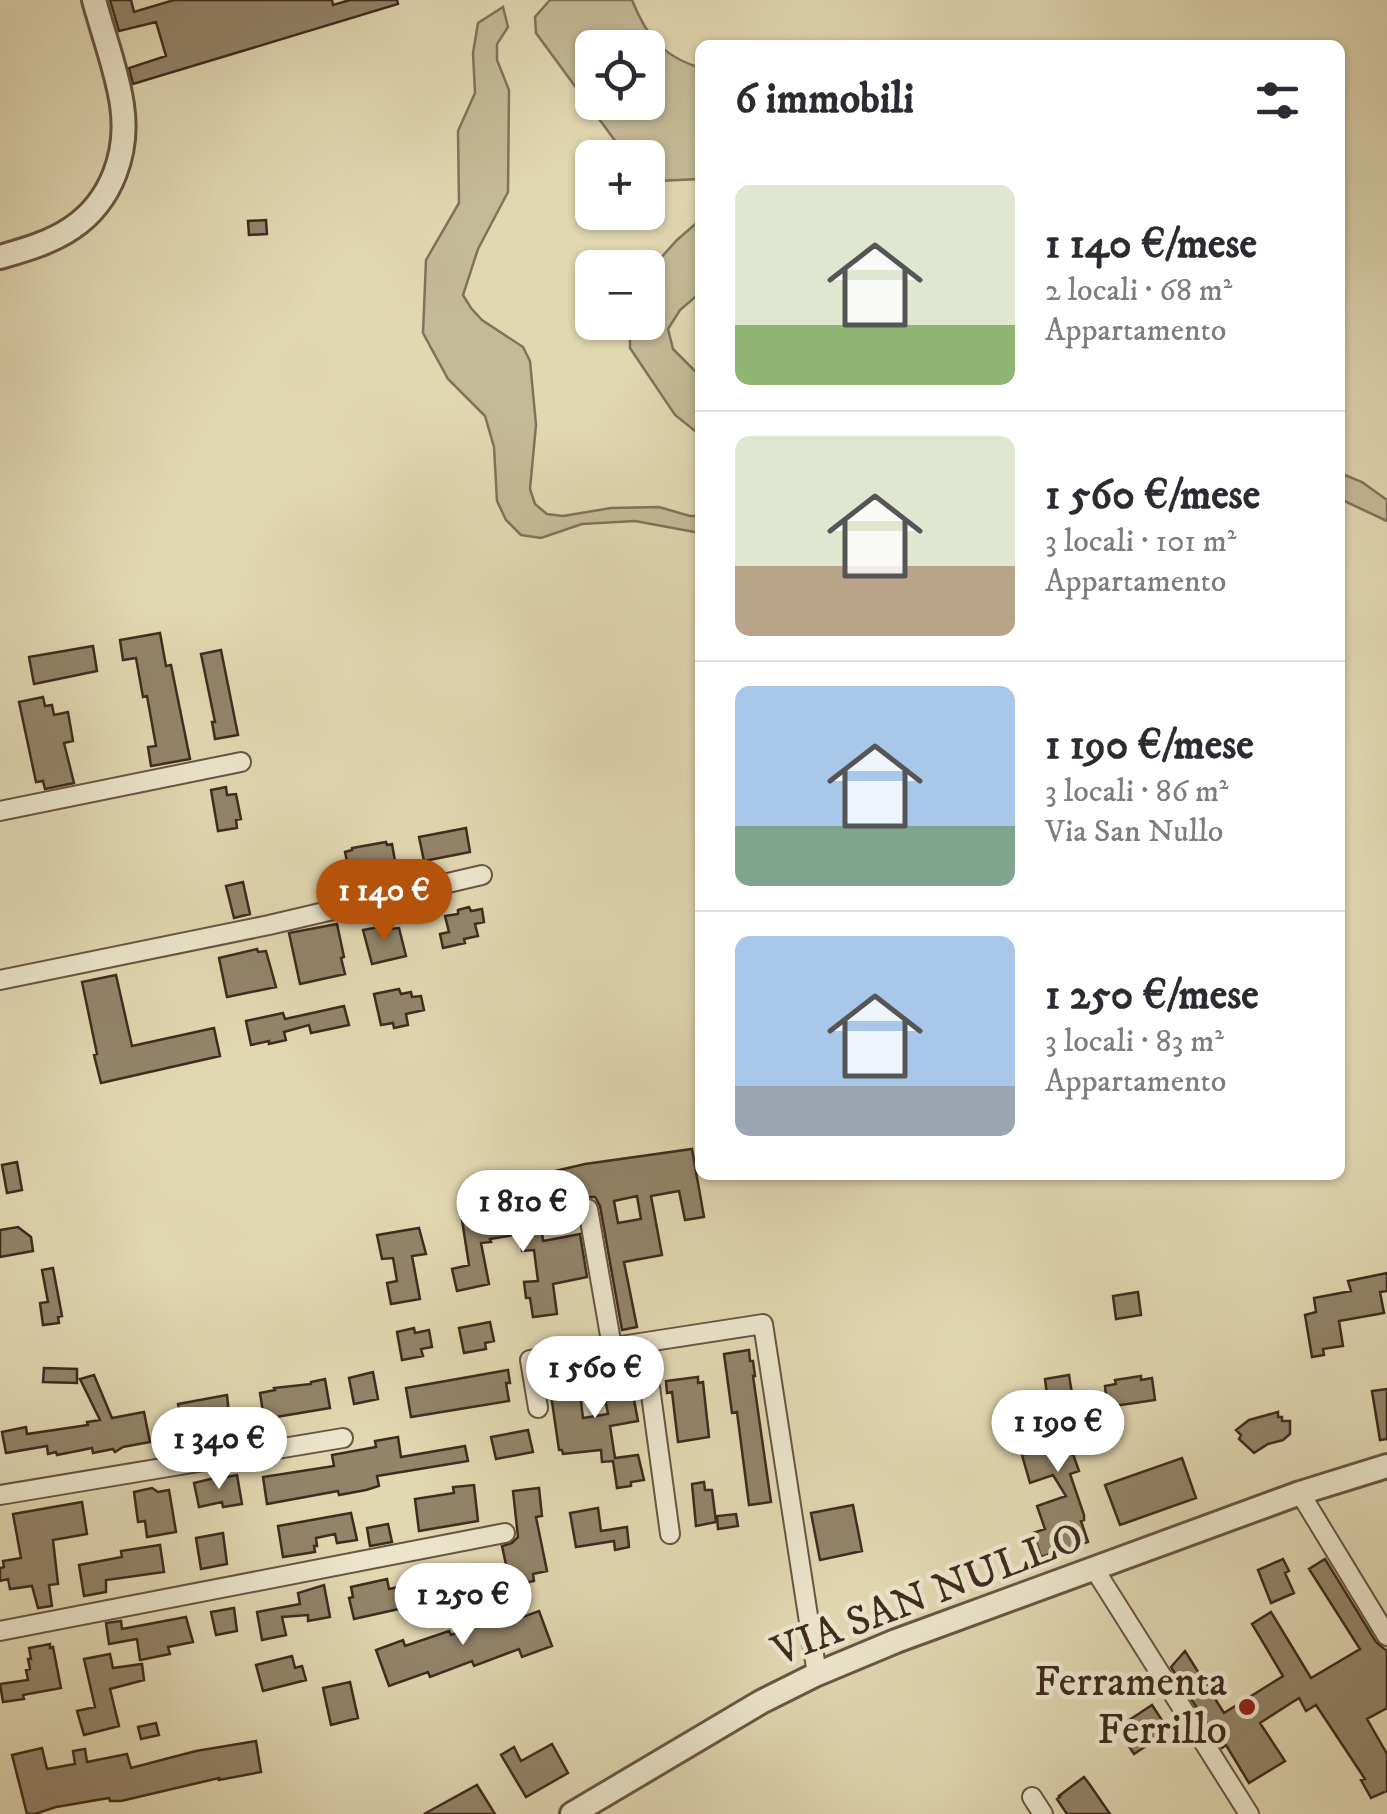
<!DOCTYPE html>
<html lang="it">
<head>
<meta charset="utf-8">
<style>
	body { margin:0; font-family:"IM FELL DW Pica",serif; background:#f7f7f7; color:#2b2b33; height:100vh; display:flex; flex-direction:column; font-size:38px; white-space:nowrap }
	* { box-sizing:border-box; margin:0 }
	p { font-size:32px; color:#7c7c81 }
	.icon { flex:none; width:55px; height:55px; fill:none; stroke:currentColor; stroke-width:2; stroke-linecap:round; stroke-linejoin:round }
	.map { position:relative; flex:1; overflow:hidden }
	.side { position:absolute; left:695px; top:40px; width:650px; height:1140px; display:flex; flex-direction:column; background:#fff; border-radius:15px; box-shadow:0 2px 8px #0004 }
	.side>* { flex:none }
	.tools { position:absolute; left:575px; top:30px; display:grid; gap:20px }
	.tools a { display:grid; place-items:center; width:90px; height:90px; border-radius:15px; background:#fff; box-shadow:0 2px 8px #0004; font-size:50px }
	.price { position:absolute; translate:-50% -85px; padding:0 22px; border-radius:35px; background:#fff; color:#222; font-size:32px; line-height:65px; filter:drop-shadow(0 2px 5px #0008) }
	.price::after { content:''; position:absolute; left:50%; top:60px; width:30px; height:22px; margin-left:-15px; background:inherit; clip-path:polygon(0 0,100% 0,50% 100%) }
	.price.selected { background:#b45309; color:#fff }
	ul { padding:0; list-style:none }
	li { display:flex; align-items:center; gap:30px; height:250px; padding:0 40px }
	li+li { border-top:2px solid #e1e1e2 }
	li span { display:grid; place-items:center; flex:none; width:280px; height:200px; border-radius:15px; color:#555 }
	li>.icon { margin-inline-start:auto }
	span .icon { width:120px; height:120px; fill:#fffc; stroke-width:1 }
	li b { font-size:42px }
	h2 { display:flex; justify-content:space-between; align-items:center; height:120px; padding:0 40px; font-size:42px }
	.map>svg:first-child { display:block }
	.green { fill:#c5ba98; stroke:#82725b; stroke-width:2.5; fill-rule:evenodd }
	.building { fill:#93846a; stroke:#3f2b1e; stroke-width:2.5; fill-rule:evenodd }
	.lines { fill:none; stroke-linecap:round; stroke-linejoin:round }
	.minor-casing { stroke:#685643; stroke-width:22 }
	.tertiary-casing { stroke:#685643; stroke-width:28 }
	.minor { stroke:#ece5cc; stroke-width:18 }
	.tertiary { stroke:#ece5cc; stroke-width:22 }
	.poi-dot { fill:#8f2418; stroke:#ece5cc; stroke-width:4 }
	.labels { text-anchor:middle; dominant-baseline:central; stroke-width:9; stroke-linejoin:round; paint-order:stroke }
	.street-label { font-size:42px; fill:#3f2b1e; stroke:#ece5cc }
	.poi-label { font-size:42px; fill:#3f2b1e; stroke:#ece5cc; text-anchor:end }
</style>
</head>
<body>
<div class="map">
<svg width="1387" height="1814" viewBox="0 0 1387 1814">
	<rect width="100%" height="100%" fill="#e1d7b1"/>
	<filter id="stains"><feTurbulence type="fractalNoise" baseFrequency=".002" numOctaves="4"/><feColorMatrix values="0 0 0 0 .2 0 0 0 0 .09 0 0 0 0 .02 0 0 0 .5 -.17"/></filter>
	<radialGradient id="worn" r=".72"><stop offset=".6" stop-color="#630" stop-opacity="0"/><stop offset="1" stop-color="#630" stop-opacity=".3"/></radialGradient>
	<path class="green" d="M550,0H632C647,37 661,55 700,68V179L657,181L648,178V158L627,157L536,33L535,17ZM592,48H648V102H592Z
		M503,7L508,27L497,44V60L509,90L508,192L478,249L463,295L471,308L482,320L523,347L530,361L536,425L530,489L535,504L547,514L563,516L611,508L659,507L690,516H700V533L635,521L582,524L541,538L521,535L506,520L497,501L494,447L485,416L448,379L423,333L426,260L459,203L458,131L475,93L473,53L478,23Z
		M700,220V293L680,310L668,329L673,349L700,376V435L675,415L630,348V323L648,322V272L677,240Z
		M1340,473L1362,482L1387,500V521L1340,499Z"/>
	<path class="building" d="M110,0H131L134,12L174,0H332L333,5L350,0H397L398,4L133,84L129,68L166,56L156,22L119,31Z
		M266,220L267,234L249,235L248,221Z
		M160,633L166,666L171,665L190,759L151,766L148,747L156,746L147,696L143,697L136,658L123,660L120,640Z
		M93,646L97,671L34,684L29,657Z
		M221,650L238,735L215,739L212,722H215L201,654Z
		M43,697L45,706L52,705L54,715L68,712L73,741L64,743L74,783L45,789L43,781L36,782L19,702Z
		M226,787L227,795L236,794L241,819L236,820L237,828L218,831L211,790Z
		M466,828L470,852L424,861L419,837Z
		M386,842L387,845L392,844L397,872L351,881L345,852L352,850V848Z
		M243,882L250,914L234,918L226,886Z
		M469,907L471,911L482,909L484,922L475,924L478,936L464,939L465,943L443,948L440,934L449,932L445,916L458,914V910Z
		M337,924L344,957L341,958L345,974L300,984L289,933Z
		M379,927L380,930L399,928L406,956L372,964L363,930Z
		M257,949L258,952L266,951L276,987L227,997L219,958Z
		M116,975L132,1046L214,1028L220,1056L101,1083L94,1055L97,1054L82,982Z
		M399,989L401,994L411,992L412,997L421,996L424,1010L406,1014L408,1025L394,1028L393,1023L381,1025L374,994Z
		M344,1006L349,1025L311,1033L309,1025L284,1032L286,1040L269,1044V1041L251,1045L246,1021L283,1013L285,1019Z
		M692,1149L704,1217L685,1220L679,1191L651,1196L662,1255L624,1262L637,1327L622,1330L600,1206L595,1197H591L557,1203L551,1172L585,1164ZM637,1196L641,1219L618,1223L614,1201Z
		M17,1162L22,1190L7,1193L2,1165Z
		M539,1205L543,1241L580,1234L587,1277L553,1284L557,1314L533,1317L530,1298H526L524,1282L538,1281L534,1250L522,1251L520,1234L490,1239L491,1242L481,1243L489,1284L457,1291L452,1269L469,1265L462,1220L470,1219L469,1217Z
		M18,1227L31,1237L33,1251L0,1257V1230Z
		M419,1228L426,1254L412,1256L420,1299L391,1304L387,1283L397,1281L393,1258L382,1259L377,1235Z
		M53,1268L62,1316L58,1317L59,1323L43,1325L40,1303L48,1302L42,1270Z
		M1387,1273V1291L1380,1292L1384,1313L1339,1321L1343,1346L1323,1349L1324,1355L1312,1357L1305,1315L1316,1312L1314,1298L1351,1291L1348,1281Z
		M1138,1292L1141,1315L1116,1319L1113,1296Z
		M490,1322L494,1341L485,1343L486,1349L464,1353L459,1328Z
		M414,1328L415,1333L429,1330L432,1347L421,1349L423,1356L402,1360L397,1332Z
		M749,1350L750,1361H753L755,1376H753L771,1502L749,1505L737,1412L732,1413L724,1354Z
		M44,1368L77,1369V1383L43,1382Z
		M577,1369L583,1418L608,1414L601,1378L629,1373L638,1421L610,1426L615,1458L638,1455L644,1480L631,1482V1486L617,1488L613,1461L602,1462L601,1450L563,1454L562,1450H559L548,1374Z
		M508,1370L510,1383H506L509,1401L411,1417L406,1388Z
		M373,1372L378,1399L354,1404L349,1378Z
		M94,1375L112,1418L144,1412L150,1442L123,1447L115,1452L113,1449L93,1453L92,1448L57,1455L56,1452L48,1454L47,1446L6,1453L2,1432L26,1427L27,1434L88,1425L87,1422L100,1420L80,1379Z
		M1069,1375L1074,1406L1070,1407L1072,1418L1061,1420L1079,1471L1070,1474L1084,1515V1520L1081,1521L1088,1542L1041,1557L1033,1533L1045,1529L1037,1506L1066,1496L1053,1475L1030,1483L1022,1455L1045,1448V1444L1050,1442L1044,1403H1048L1045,1379Z
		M1141,1376V1380L1152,1378L1155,1400L1107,1407L1105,1386L1116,1384L1115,1380Z
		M698,1377V1383L703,1382L709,1437L678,1442L672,1392L667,1393L666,1381Z
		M325,1379L330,1408L264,1419L260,1393L275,1390L274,1388L311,1384V1382Z
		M1387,1389V1439L1380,1440L1372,1391Z
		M227,1395L230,1424L183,1432L178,1404Z
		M1278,1412V1417H1282V1421H1290V1434L1283,1440L1268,1444L1254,1453L1239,1439L1241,1435L1236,1430L1249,1420Z
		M528,1430L533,1452L496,1459L491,1437Z
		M398,1437L401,1457L465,1446L468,1461L377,1476L379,1486L366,1490L339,1495L338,1491L267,1504L263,1477L334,1466L332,1455L376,1447L375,1441Z
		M1182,1458L1196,1498L1120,1525L1105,1485Z
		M227,1475V1477L237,1475L242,1504L223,1507L222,1502L199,1507L194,1483Z
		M704,1482L705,1490H712L716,1522L696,1526L692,1484Z
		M474,1485L478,1521L419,1531L415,1499L454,1493L453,1487Z
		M152,1488L158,1492L169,1490L176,1532L147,1537L145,1521L138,1522L134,1492Z
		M539,1488L542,1516L536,1517L547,1571L533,1574L534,1581L518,1584L517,1581L510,1583L502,1546L512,1543L518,1537L513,1491Z
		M82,1502L87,1534L53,1540L58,1584L49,1585L52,1606L38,1608L32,1586L10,1589L8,1579L0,1581V1568L4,1567L3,1561L21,1558L13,1514Z
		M853,1505L862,1551L820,1560L811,1513Z
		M598,1508L601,1531L627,1527L629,1547L615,1550L614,1541L576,1547L570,1513Z
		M351,1513L357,1540L337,1543L335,1534L316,1538L317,1546H314L315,1552L283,1557L278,1526Z
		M736,1514L738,1526L718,1529L717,1516Z
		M388,1524L392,1542L370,1546L367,1528Z
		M223,1533L227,1564L201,1569L196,1538Z
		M160,1545L164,1572L106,1580V1592L84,1596L79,1565L122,1557L121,1551Z
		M1283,1559L1289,1571L1285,1573L1294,1593L1271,1603L1258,1570Z
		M1325,1559L1376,1642L1387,1651V1708L1367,1719L1387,1754V1791L1371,1798L1361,1780L1365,1779L1316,1705L1306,1711L1299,1698L1260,1723L1285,1761L1249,1783L1226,1745L1222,1748L1171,1667L1185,1651L1224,1713L1283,1676L1252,1624L1271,1612L1311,1678L1360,1649L1309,1569Z
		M446,1566L448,1575L452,1574L457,1596L354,1619L349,1598L353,1597L351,1587L387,1579L389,1589L412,1584L410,1574Z
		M324,1585L330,1617L308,1621V1615L282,1617L286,1635L262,1640L257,1612L300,1604L298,1593Z
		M234,1608L237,1631L216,1635L211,1612Z
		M539,1611L552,1646L522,1657L519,1649L474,1666L472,1661L430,1677L428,1672L389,1686L376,1650L403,1640L405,1646L449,1631L451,1635L492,1620L495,1627Z
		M186,1617L193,1642L168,1647L170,1654L140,1660L137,1639L109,1644L106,1623L121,1621L122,1629Z
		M50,1644V1648L53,1647L61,1688L23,1695L24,1699L3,1702L0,1684L28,1680L26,1670L30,1669L28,1659H31L29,1648Z
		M110,1654L113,1668L142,1664L144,1680L110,1689L119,1726L84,1735L77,1711L95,1707L84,1659Z
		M292,1656L295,1668L302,1666L306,1680L263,1691L256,1665Z
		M350,1682L358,1718L331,1725L323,1688Z
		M1152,1705L1169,1731L1134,1754L1117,1728Z
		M156,1723L159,1735L141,1739L138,1727Z
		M256,1741L261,1772L219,1780V1778L121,1801H110L109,1798L56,1807L35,1814H27L12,1755L42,1748L47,1769L75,1764L73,1751L85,1749L87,1762L127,1754L131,1768L196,1751Z
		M552,1744L568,1773L526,1797L501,1755L514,1747L521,1761Z
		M1084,1777L1090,1785L1110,1814H1067L1057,1799L1060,1797L1059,1796Z
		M477,1785L495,1814H424Z"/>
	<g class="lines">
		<defs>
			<path id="minor" d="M0,811L241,762
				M0,980L269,925L482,875
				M588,1209L612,1347
				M644,1343L670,1534
				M538,1408L530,1360L763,1324L817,1674
				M1300,1493L1387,1636
				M0,1495L343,1438
				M1095,1570L1249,1814
				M0,1631L505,1533
				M1032,1797L1043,1814"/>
			<path id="tertiary" d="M0,257C24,250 50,243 72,228C112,201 129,152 122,105C117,70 103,34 94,0
				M572,1814L761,1702L817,1674L896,1641L1300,1493L1387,1466"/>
		</defs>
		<use href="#minor" class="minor-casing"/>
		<use href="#tertiary" class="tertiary-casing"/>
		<use href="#minor" class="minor"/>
		<use href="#tertiary" class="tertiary"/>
	</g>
	<circle class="poi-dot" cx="1247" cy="1707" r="10"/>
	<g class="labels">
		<g class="street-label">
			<text transform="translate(928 1595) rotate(-21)">VIA SAN NULLO</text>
		</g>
		<g class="poi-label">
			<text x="1227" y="1683">Ferramenta<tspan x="1227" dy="48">Ferrillo</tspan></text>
		</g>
	</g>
	<rect width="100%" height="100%" filter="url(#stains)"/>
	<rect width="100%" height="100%" fill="url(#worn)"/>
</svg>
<div class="tools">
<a><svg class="icon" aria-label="locate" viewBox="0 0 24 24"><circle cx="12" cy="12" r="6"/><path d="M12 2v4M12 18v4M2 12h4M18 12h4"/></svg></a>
<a>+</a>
<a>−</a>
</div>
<b class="price selected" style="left:384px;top:944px">1 140 €</b>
<b class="price" style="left:523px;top:1255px">1 810 €</b>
<b class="price" style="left:595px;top:1421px">1 560 €</b>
<b class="price" style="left:1058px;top:1475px">1 190 €</b>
<b class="price" style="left:219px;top:1492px">1 340 €</b>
<b class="price" style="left:463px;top:1648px">1 250 €</b>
<section class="side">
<h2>6 immobili<svg class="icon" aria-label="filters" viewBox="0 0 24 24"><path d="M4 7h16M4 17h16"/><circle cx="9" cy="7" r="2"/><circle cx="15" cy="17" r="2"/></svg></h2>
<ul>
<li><span style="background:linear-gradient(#dfe7d0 70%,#8fb573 0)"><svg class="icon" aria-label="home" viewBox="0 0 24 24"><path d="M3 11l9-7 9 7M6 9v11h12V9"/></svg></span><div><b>1 140 €/mese</b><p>2 locali · 68 m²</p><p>Appartamento</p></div></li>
<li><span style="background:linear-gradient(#dfe7d0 65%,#b9a48a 0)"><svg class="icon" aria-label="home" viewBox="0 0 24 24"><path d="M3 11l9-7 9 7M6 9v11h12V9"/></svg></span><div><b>1 560 €/mese</b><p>3 locali · 101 m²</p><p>Appartamento</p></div></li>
<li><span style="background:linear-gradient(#a9c7e8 70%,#7fa58c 0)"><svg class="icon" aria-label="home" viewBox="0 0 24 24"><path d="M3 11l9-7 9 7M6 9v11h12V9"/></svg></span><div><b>1 190 €/mese</b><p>3 locali · 86 m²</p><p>Via San Nullo</p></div></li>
<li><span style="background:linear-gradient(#a9c7e8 75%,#9aa5b1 0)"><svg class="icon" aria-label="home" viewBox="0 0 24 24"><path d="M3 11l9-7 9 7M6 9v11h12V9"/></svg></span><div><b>1 250 €/mese</b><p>3 locali · 83 m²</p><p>Appartamento</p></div></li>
</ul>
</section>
</div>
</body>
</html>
